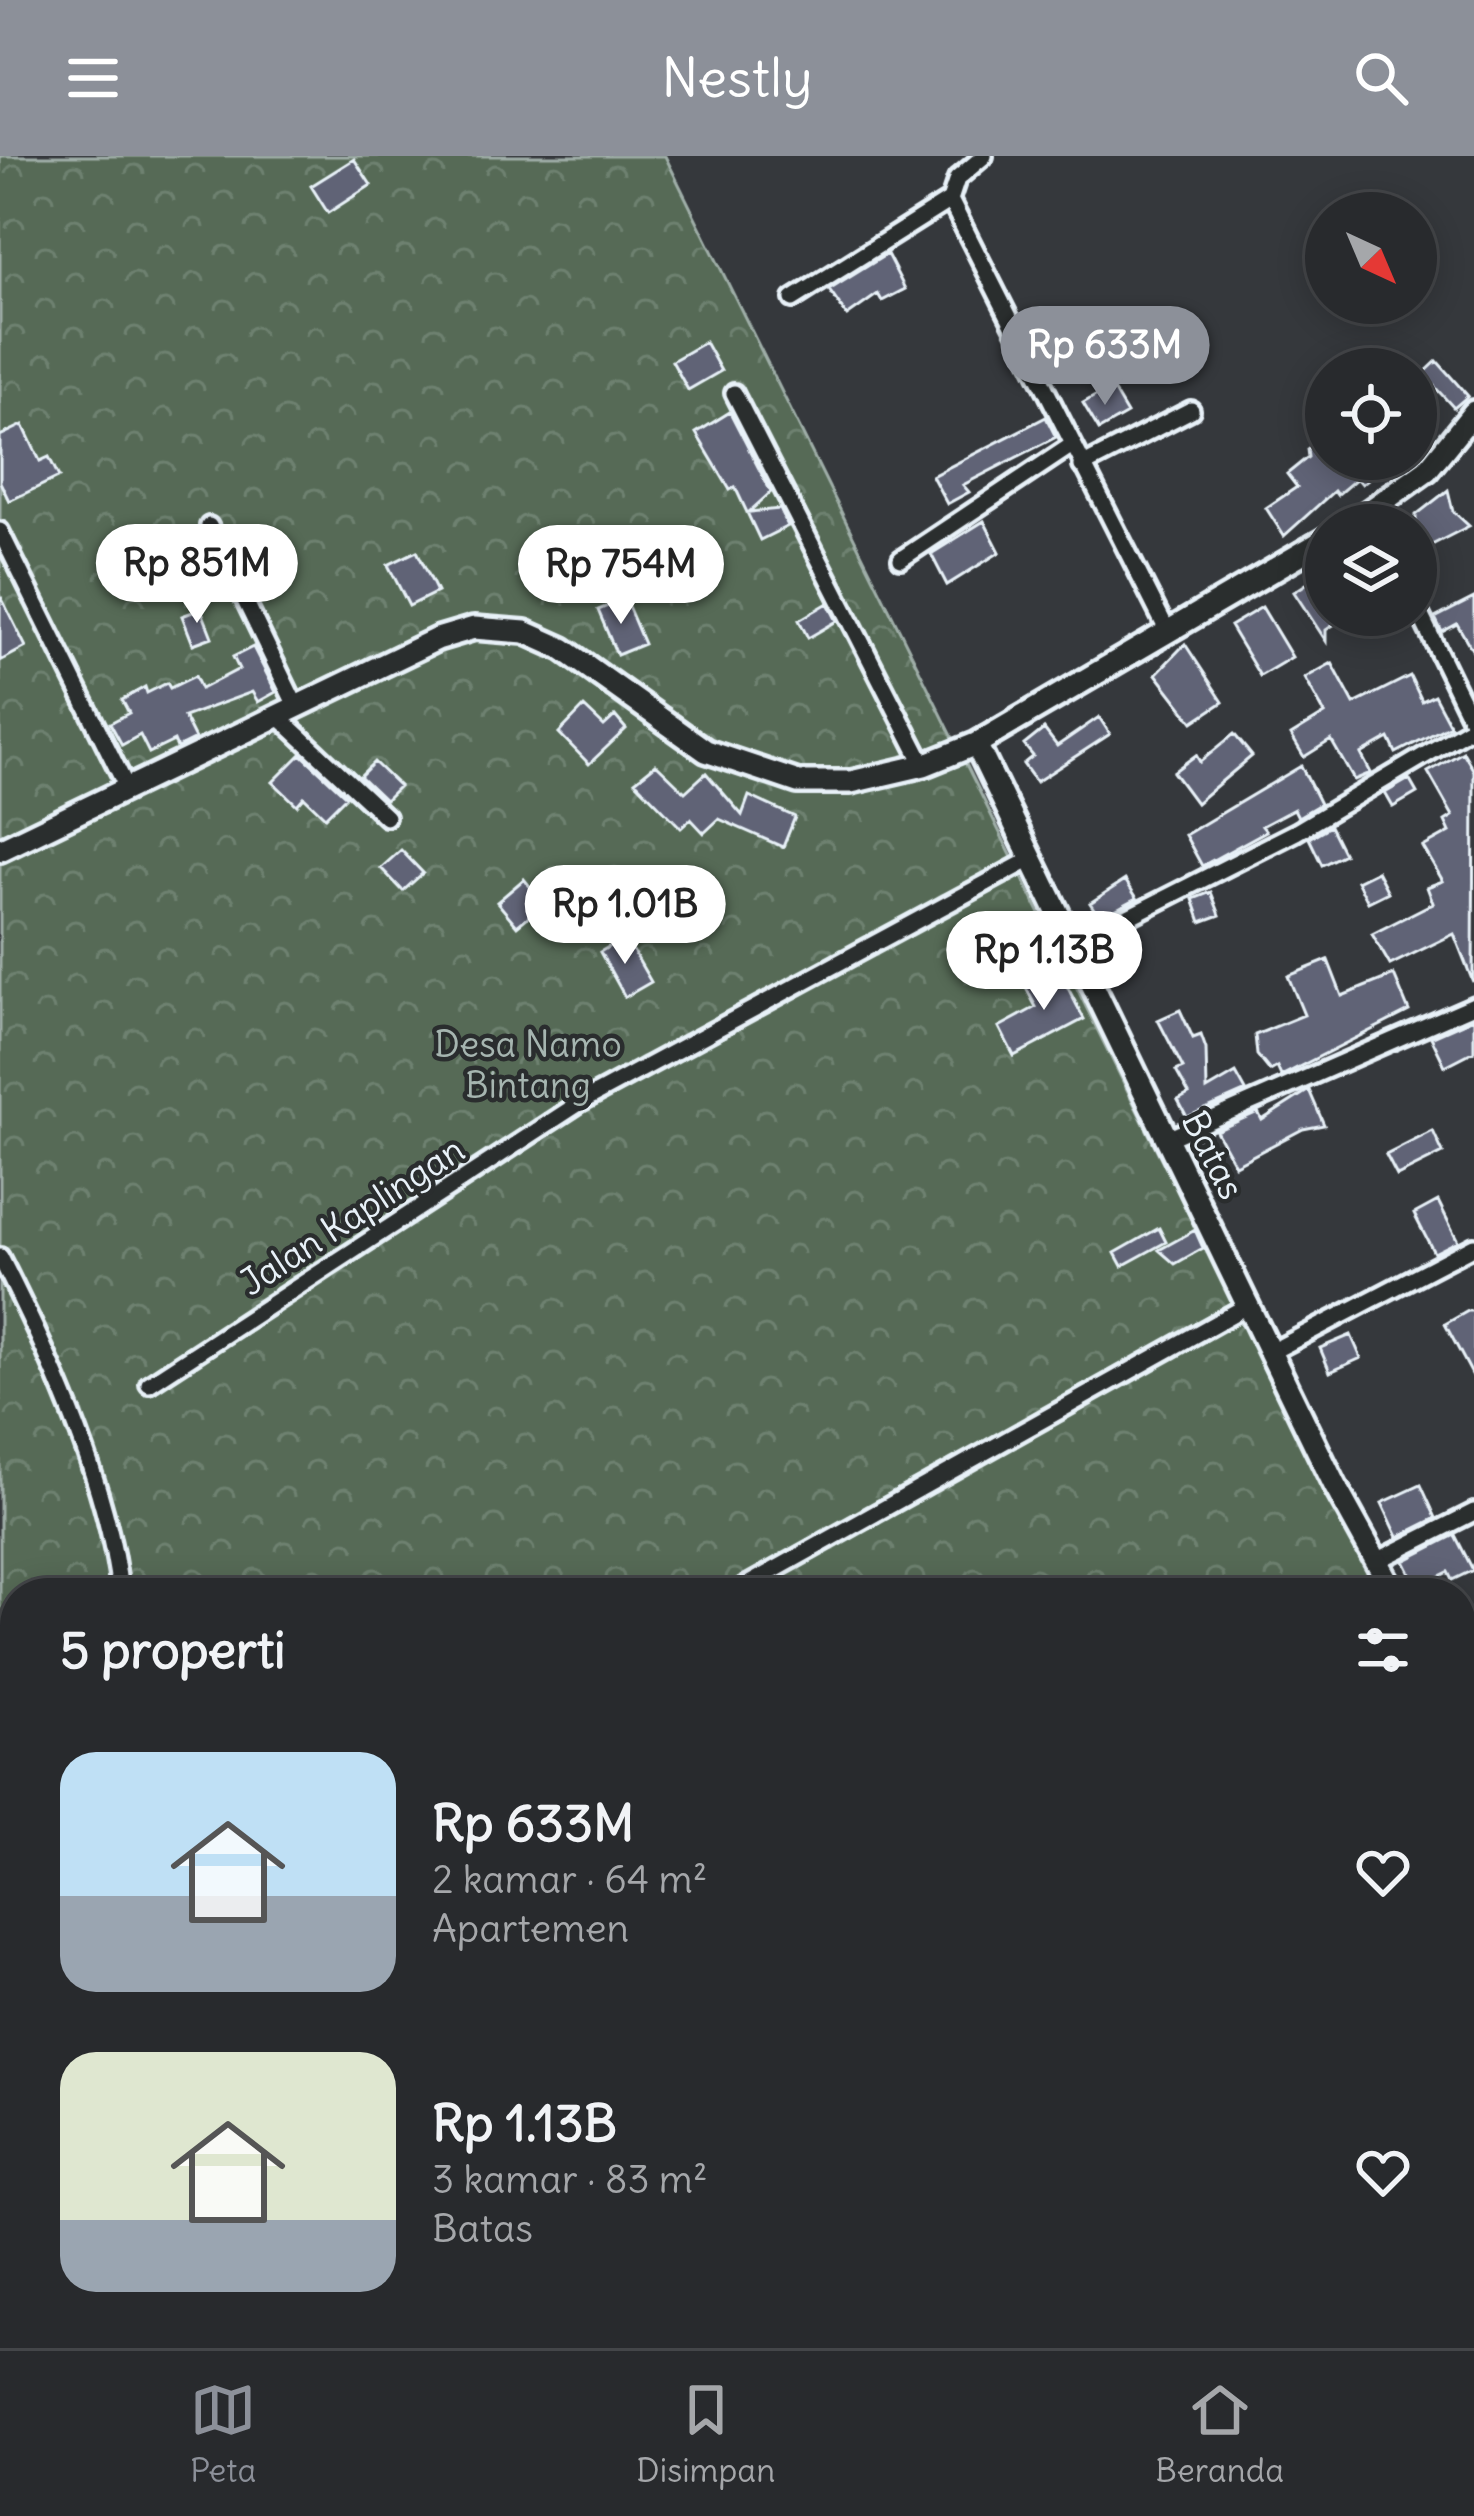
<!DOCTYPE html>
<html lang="id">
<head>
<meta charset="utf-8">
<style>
	body { margin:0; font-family:Delius,sans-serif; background:#303235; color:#f1f3f6; height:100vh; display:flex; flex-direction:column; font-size:45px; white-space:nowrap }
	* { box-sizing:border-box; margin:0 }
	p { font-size:39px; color:#a5a7aa }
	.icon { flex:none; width:66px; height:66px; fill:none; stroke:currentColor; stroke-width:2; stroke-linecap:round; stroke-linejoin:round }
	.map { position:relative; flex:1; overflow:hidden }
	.drawer { position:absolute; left:0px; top:1422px; width:1476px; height:771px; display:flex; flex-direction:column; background:#282a2d; border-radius:48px 48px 0 0; box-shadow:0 6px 30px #0003,0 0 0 3px #444649 }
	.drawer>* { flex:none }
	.needle { width:78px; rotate:136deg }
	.controls { position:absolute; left:1305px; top:36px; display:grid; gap:24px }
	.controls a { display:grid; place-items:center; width:132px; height:132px; border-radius:50%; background:#282a2d; box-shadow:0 6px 30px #0003,0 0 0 3px #444649; font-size:60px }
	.price { position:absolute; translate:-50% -102px; padding:0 27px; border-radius:42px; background:#fff; color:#222; font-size:39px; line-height:78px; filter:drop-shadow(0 3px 6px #0008) }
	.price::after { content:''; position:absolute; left:50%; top:72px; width:36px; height:27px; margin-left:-18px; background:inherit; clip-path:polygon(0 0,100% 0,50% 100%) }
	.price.on { background:#8c9099; color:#fff }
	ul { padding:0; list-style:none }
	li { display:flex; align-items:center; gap:36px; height:300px; padding:0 60px }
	li span { display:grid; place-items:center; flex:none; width:336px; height:240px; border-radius:36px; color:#555 }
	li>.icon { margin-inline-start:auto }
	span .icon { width:144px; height:144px; fill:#fffc; stroke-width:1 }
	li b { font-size:51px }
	h2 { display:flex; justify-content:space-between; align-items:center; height:144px; padding:0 60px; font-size:51px }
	header { display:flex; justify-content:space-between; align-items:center; height:156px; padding:0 60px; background:#8c9099; color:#fff; font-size:54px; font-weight:600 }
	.tab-bar { display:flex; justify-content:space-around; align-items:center; height:168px; border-top:3px solid #444649; background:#282a2d; font-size:33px; color:#a5a7aa }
	.tab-bar a { display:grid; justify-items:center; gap:6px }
	.tab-bar .on { color:#8c9099 }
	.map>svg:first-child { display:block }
	.forest { fill:url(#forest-crowns); stroke:#9faea8; stroke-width:3 }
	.building { fill:#606476; stroke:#e8f1f8; stroke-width:3 }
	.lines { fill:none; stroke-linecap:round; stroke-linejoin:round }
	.street-casing { stroke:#e8f1f8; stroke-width:24 }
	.secondary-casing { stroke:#e8f1f8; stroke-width:30 }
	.street { stroke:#2a2d2e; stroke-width:15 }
	.secondary { stroke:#2a2d2e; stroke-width:21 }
	.labels { text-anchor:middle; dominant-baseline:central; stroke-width:9; stroke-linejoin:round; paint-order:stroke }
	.park-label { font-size:36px; fill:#a6b5b0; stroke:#2a2d2e }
	.street-label { font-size:36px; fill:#e8f1f8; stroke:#2a2d2e }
</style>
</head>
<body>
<header><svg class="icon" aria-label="menu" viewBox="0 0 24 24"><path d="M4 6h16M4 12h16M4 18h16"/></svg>Nestly<svg class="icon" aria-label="search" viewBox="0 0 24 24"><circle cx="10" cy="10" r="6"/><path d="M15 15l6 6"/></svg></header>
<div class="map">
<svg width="1474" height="2192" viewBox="0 0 1474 2192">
	<defs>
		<pattern id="forest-crowns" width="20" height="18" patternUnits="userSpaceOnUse" patternTransform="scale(3)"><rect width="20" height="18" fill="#566b57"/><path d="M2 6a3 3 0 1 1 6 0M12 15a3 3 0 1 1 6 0" fill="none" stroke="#6e8170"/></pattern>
	</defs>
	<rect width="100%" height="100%" fill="#35383c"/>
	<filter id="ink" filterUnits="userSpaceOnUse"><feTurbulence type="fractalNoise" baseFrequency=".00833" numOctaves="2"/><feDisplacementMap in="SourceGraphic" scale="24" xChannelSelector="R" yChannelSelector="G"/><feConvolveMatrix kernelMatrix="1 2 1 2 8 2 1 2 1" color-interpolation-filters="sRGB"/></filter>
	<g filter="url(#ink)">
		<path class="forest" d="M0,0H665L1196,1073L1383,1437H15V2178H1461V1587L1474,1614V2192H0Z"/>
		<path class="building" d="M354,3L371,29L328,57L311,30Z
			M887,98L905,133L882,145L878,138L847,160L829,134Z
			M705,186L721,215L688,234L672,205Z
			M1437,205L1468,240L1454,252L1423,218Z
			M1111,231L1127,258L1099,274L1083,247Z
			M730,256L771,336L749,356L780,353L788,370L760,384L735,331L730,334L696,277Z
			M1046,261L1056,281L963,329L969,336L947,348L932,320Z
			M23,269L40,305L49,301L59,321L9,345L0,326V280Z
			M1323,283L1326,303H1393L1362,328L1357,322L1337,339L1334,335L1284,380L1266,352L1297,331L1287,318L1308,301L1307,293Z
			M1448,334L1453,355L1469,370L1416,397V359Z
			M984,365L1000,396L947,429L931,398Z
			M417,395L437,436L409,450L388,409Z
			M1317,421L1326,459H1348L1326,474V485L1294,436Z
			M0,439L26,491L0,505Z
			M1474,442V497L1457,468L1442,476L1435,462Z
			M625,443L644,488L617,499L598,454Z
			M828,447L837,465L808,482L799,464Z
			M1262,451L1292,501L1260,520L1230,470Z
			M201,453L212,481L193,488L182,460Z
			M1185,488L1223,546L1193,566L1156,518Z
			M253,491L276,536L258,546L252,536L184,561L195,583L177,592L174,585L149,597L140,579L122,589L110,567L129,557L122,544L145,531L147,537L167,527L170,532L195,520L201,533L239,513L233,501Z
			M1332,507L1354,548L1410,520L1422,545L1434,539L1450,569L1396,597L1389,582L1361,598L1371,617L1354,624L1331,584L1304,601L1291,579L1325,558L1305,522Z
			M584,551L604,570L615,560L626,573L589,608L559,577Z
			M1099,561L1110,578L1036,626L1023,608L1033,600L1024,589L1044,573L1057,590Z
			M1234,578L1252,600L1196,647L1173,616L1196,599L1200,606Z
			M1463,596L1474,615L1473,826L1454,778L1390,809L1372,778L1433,747L1427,731L1443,725L1423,691L1450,676L1445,665L1453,660L1428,616Z
			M301,598L346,640L325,661L304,641L297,649L273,626Z
			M374,606L399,630L385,644L360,620Z
			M656,608L685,636L706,617L742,659L749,640L795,661L783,691L719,663L704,677L691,663L681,672L635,625Z
			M1301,610L1320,648L1298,661L1294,653L1262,670L1266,675L1202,710L1185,679Z
			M1409,623L1417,637L1393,651L1385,637Z
			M1330,670L1344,698L1322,709L1309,682Z
			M401,694L423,717L403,735L381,712Z
			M1377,715L1388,736L1368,746L1357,725Z
			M644,722L659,738L636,758L621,742Z
			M524,723L544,748L517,770L497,746Z
			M1125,724L1137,742L1100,762L1090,747Z
			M1211,736L1220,759L1201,766L1193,743Z
			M625,781L651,826L625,841L600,796Z
			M1328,804L1342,840L1394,819L1409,855L1281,920L1277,911L1270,915L1257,899L1255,879L1304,859L1288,820Z
			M1058,809L1074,826L1067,830L1084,863L1014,900L999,871L1036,851L1026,832Z
			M1180,854L1193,882L1201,879L1206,893L1207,934L1236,917L1246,935L1187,961L1178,944L1189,938L1176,915L1183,912L1158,864Z
			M1474,862V895L1445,910L1431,881Z
			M1309,934L1324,969L1303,973L1235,1009L1216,975L1258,956L1262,964Z
			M1433,975L1443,997L1397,1020L1386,999Z
			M1438,1045L1458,1085L1434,1097L1414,1058Z
			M1159,1072L1166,1086L1122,1110L1115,1097Z
			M1195,1074L1203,1092L1175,1108L1159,1094Z
			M1468,1155H1474V1222L1445,1168Z
			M1351,1179L1361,1202L1330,1216L1320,1192Z
			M1421,1329L1436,1362L1398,1381L1382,1347Z
			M1455,1379L1473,1414L1452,1424L1448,1416L1417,1431L1404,1405Z"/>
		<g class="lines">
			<defs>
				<path id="street" d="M984,0L957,23L950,44L1168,476
					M793,143L950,44
					M734,237L924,609
					M1082,310L1191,254
					M209,370L296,550
					M0,375L126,630
					M901,403L1072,289
					M1416,450L1474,569
					M277,559L386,661
					M1075,788L1296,676L1474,570
					M1167,983L1474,849
					M0,1101C49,1197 109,1329 120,1437
					M1273,1195L1474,1090
					M149,1228L581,946L1031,703
					M1377,1405L1474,1356
					M733,1437L1250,1148
					M319,2178L323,2192"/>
				<path id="secondary" d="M1350,369L1427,314L1474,256
					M976,588L1335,1330L1394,1437
					M0,694L437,483L474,472L525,476L563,493L706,595L798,626H851L924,609L976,588L1326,383
					M1461,1571L1474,1597"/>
			</defs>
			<use href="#street" class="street-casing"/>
			<use href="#secondary" class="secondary-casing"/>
			<use href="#street" class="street"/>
			<use href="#secondary" class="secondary"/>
		</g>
	</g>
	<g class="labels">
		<g class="park-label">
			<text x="528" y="888">Desa Namo<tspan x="528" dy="41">Bintang</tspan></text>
		</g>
		<g class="street-label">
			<text transform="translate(1213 999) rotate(63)">Batas</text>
			<text transform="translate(352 1060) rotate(-33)">Jalan Kaplingan</text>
		</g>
	</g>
</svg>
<div class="controls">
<a><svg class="needle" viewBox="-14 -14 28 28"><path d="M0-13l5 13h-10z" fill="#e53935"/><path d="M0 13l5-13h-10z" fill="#a5a7aa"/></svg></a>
<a><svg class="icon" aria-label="locate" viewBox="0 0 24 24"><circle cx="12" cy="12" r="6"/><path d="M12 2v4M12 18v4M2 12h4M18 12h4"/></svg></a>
<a><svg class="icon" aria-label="layers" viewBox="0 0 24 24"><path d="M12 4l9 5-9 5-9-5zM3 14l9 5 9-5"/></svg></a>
</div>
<b class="price on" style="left:1105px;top:252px">Rp 633M</b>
<b class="price" style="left:197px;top:470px">Rp 851M</b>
<b class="price" style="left:621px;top:471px">Rp 754M</b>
<b class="price" style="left:625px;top:811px">Rp 1.01B</b>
<b class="price" style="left:1044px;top:857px">Rp 1.13B</b>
<section class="drawer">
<h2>5 properti<svg class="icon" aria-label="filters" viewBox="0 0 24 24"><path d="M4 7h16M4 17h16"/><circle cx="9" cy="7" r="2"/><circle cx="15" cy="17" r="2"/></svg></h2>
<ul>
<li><span style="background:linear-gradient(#bfe0f5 60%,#9aa5b1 0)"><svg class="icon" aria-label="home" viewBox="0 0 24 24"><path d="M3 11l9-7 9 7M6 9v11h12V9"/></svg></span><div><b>Rp 633M</b><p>2 kamar · 64 m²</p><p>Apartemen</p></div><svg class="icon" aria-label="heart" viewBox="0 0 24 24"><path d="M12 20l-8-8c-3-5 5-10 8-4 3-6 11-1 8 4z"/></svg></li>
<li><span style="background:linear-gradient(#dfe7d0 70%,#9aa5b1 0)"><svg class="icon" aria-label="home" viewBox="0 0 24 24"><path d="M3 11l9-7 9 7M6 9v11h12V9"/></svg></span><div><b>Rp 1.13B</b><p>3 kamar · 83 m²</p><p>Batas</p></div><svg class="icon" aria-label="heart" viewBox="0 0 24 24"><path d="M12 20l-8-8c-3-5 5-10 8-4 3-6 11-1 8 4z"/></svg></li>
</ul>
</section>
</div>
<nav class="tab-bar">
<a class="on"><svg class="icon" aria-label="map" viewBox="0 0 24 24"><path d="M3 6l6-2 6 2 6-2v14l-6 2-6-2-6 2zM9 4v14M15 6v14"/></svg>Peta</a>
<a><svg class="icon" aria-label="saved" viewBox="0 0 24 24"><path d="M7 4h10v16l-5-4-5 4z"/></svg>Disimpan</a>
<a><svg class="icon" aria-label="home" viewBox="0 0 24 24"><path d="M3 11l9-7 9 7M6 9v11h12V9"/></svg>Beranda</a>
</nav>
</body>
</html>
